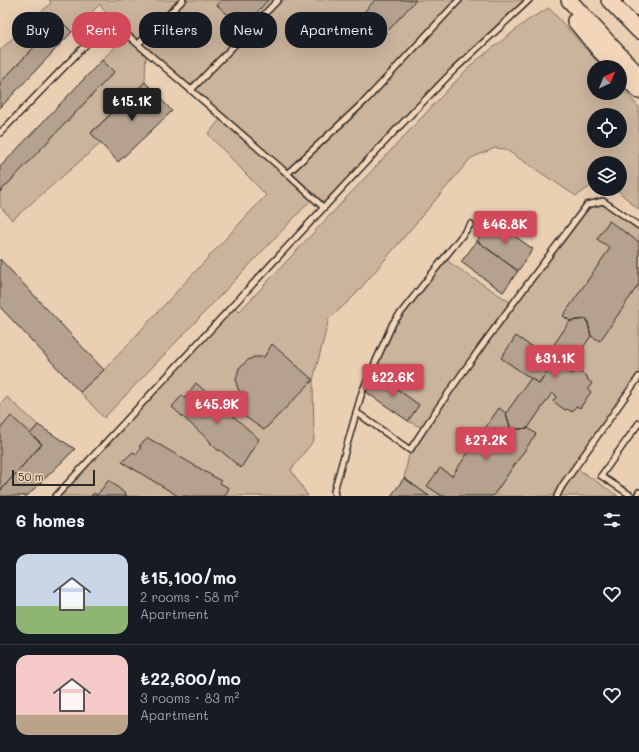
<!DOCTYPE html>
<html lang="en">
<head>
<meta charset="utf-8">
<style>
	body { margin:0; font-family:Mali,sans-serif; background:#242831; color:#f1f3f6; height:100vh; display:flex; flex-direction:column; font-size:15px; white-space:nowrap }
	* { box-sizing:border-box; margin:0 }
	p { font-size:13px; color:#9ea1a6 }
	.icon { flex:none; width:22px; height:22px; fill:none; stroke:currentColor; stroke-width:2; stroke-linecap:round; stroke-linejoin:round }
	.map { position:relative; height:496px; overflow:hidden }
	.details { display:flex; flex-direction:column; background:#171b24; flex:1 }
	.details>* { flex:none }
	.top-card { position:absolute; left:12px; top:12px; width:400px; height:36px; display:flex; gap:8px }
	.needle { width:26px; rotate:44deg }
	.controls { position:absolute; left:587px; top:60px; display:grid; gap:8px }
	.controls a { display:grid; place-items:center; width:40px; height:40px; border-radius:50%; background:#171b24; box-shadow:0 4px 16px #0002; font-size:20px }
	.scale { position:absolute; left:12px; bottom:10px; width:83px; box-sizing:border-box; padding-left:4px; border:2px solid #2b2b2b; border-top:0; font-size:11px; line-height:14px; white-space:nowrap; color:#2b2b2b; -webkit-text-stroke:3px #f3d6b9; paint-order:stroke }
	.price { position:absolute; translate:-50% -34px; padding:0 9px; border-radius:4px; background:#d1495b; color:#fff; font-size:13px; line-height:26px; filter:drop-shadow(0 1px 2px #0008) }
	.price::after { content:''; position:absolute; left:50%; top:24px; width:12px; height:9px; margin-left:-6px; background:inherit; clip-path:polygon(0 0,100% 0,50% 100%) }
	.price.selected { background:#222; color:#fff }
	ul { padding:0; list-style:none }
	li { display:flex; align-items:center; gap:12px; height:100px; padding:0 16px }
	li+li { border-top:1px solid #363941 }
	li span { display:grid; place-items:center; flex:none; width:112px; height:80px; border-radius:12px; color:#555 }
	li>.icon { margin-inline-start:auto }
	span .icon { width:48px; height:48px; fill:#fffc; stroke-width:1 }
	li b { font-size:17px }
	h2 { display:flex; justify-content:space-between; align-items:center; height:48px; padding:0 16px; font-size:17px }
	.chip { padding:0 14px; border-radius:16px; background:#171b24; box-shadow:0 4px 16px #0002; font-size:14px; line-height:36px }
	.chip.selected { background:#d1495b; color:#fff }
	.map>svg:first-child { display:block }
	.green { fill:#cbb49c; stroke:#7b7064; fill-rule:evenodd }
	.building { fill:#b5a18e; stroke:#2b2b2b }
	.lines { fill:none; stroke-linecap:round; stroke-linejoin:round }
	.lane-casing { stroke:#2b2b2b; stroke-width:8 }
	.primary-casing { stroke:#2b2b2b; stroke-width:18 }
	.lane { stroke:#f3d6b9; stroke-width:5 }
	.primary { stroke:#f3d6b9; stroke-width:15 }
</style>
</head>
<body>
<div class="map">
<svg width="639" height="496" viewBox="0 0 639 496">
	<rect width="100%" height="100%" fill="#ebcfb3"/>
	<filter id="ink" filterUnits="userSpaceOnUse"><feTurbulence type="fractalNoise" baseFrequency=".025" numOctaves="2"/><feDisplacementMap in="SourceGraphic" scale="8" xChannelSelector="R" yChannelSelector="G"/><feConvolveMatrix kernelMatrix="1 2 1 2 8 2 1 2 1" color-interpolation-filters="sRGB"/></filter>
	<g filter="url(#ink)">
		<path class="green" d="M49,0H529L454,70L323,207L313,198L104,418L80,392L104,370L266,195L208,134L222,117L146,52L145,82L91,132L101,143L12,220L0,206V192L114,72L102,60L127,35L110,20L100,4L72,32L60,20L0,83V50L51,3Z
			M549,8L602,67H594V93H620V86L639,107V210L616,189H620V163H594V184L576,196L505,149L495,148L471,158L355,295L329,319L313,380L314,440L291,470L308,496H56L233,306L239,312L471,65L528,20ZM594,115H620V141H594Z
			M603,201L639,226V377L575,467L618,496H429L404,478L410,450L424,429L408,421L419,405L372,370L393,323L445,258L450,263L513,304L587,205Z
			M7,397L38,425L30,434L11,417L0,429V405Z"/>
		<path class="building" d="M221,0H268L243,28L217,5Z
			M375,0H416L384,35L362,14Z
			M60,20L72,32L0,108V83Z
			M102,60L114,72L0,192V167Z
			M145,82L172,111L118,162L91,133Z
			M492,220L533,249L518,271L477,241Z
			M609,221L639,242V284L600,341L591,336L587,319L570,321L563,316L610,248L597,239Z
			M477,241L518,271L503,292L461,262Z
			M0,259L104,370L80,392L0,307Z
			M587,319L591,336L567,371L572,374L575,369L588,377L587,379L592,383L588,389L591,392L580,408L576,406L572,412L567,409L565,410L553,401L557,396L552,393L528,428L511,430L506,413L531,378L539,384L554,362L546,356L570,321Z
			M516,336L554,362L539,384L501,358Z
			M272,344L313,380L264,430L231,407L240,393L237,386L236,380L239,368L248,360L254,357H264Z
			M378,375L419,405L408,421L366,392Z
			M196,383L259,439L241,468L220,450L219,451L210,443L211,442L172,407L182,395L185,398Z
			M499,408L506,413L511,430L528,428L536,434L493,496H442L427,486L440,468L452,476Z
			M11,416L42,444L0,491V429Z
			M38,425L75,449L27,496H0V491L42,444L30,434Z
			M148,438L221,481L220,483L229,488L225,496H178L122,462L133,452L137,454L141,447L139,446Z
			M404,478L429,496H391Z
			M109,480L122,491L127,496H91L94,493L97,495Z"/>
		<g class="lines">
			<defs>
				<path id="lane" d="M138,44L183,0
					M191,90L278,0
					M0,133L110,20L282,169L323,207
					M287,174L366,100L459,0
					M356,412L410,450C465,365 527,285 587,205L603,201L639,226
					M56,496L394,132L454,70L529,0
					M335,496L334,491L362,392L393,323L471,224
					M557,496L562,486L639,377
					M632,496L601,476L639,423
					M637,496L639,492"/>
				<path id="primary" d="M569,0L639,76
					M609,0L639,31
					M631,0L639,8
					M575,21L600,51L616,67
					M620,71L639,91"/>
			</defs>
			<use href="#lane" class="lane-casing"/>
			<use href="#primary" class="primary-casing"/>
			<use href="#lane" class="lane"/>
			<use href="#primary" class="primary"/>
		</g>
	</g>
</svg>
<div class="controls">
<a><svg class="needle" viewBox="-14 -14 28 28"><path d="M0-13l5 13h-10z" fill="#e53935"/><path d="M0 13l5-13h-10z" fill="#9ea1a6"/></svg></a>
<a><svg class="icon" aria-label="locate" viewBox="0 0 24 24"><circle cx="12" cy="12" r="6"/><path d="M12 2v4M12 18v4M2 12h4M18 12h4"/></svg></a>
<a><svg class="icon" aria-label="layers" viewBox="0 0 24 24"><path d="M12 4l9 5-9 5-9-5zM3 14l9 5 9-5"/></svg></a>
</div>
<div class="scale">50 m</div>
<b class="price selected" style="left:132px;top:122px">₺15.1K</b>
<b class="price" style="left:505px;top:245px">₺46.8K</b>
<b class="price" style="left:555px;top:379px">₺31.1K</b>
<b class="price" style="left:393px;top:398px">₺22.6K</b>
<b class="price" style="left:217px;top:425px">₺45.9K</b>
<b class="price" style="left:486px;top:461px">₺27.2K</b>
<div class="top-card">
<a class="chip">Buy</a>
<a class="chip selected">Rent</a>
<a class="chip">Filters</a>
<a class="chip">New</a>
<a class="chip">Apartment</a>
</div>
</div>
<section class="details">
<h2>6 homes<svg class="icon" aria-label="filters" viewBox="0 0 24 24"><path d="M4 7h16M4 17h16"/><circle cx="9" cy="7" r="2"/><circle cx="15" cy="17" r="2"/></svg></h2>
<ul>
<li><span style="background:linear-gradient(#c9d6e8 65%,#8fb573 0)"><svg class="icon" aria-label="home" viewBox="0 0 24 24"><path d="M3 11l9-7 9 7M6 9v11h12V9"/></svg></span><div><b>₺15,100/mo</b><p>2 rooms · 58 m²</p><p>Apartment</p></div><svg class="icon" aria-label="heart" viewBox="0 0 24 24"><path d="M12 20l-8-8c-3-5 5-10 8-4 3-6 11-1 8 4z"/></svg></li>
<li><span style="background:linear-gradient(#f6c9c9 75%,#b9a48a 0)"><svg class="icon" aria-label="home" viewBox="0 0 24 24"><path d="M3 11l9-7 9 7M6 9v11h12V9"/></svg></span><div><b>₺22,600/mo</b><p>3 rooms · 83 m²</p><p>Apartment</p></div><svg class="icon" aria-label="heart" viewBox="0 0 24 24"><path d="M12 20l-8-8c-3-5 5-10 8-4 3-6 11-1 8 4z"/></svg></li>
</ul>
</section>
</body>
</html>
